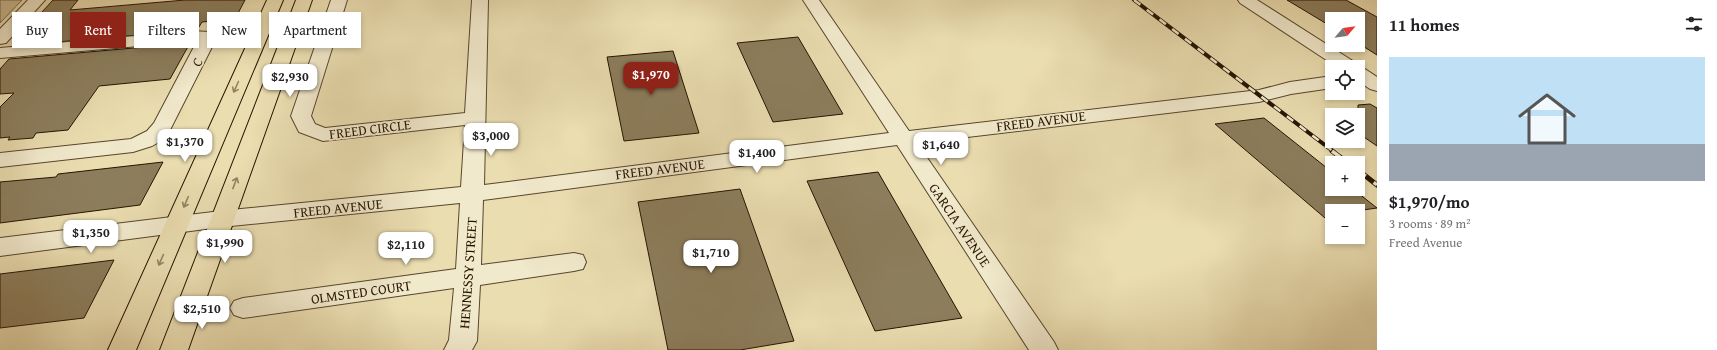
<!DOCTYPE html>
<html lang="en">
<head>
<meta charset="utf-8">
<style>
	body { margin:0; font-family:"Gentium Book Plus",serif; background:#f6f6f6; color:#202124; height:100vh; display:flex; flex-direction:column; font-size:15px; white-space:nowrap }
	* { box-sizing:border-box; margin:0 }
	p { font-size:13px; color:#757577 }
	.icon { flex:none; width:22px; height:22px; fill:none; stroke:currentColor; stroke-width:2; stroke-linecap:round; stroke-linejoin:round }
	.map { position:relative; flex:1; overflow:hidden }
	.details { display:flex; flex-direction:column; background:#fff; width:340px }
	.details>* { flex:none }
	.hud { position:absolute; left:12px; top:12px; width:380px; height:36px; display:flex; gap:8px }
	.needle { width:26px; rotate:62deg }
	.controls { position:absolute; left:1325px; top:12px; display:grid; gap:8px }
	.controls a { display:grid; place-items:center; width:40px; height:40px; border-radius:0px; background:#fff; box-shadow:0 2px 6px #0003; font-size:20px }
	.price { position:absolute; translate:-50% -34px; padding:0 9px; border-radius:8px; background:#fff; color:#222; font-size:13px; line-height:26px; filter:drop-shadow(0 1px 2px #0008) }
	.price::after { content:''; position:absolute; left:50%; top:24px; width:12px; height:9px; margin-left:-6px; background:inherit; clip-path:polygon(0 0,100% 0,50% 100%) }
	.price.selected { background:#8f2418; color:#fff }
	ul { padding:0; list-style:none }
	li { display:grid; align-content:center; gap:8px; height:212px; padding:0 12px }
	li+li { border-top:1px solid #e0e0e0 }
	li span { display:grid; place-items:center; height:124px; border-radius:0px; color:#555 }
	li>.icon { margin-inline-start:auto }
	span .icon { width:72px; height:72px; fill:#fffc; stroke-width:1 }
	li b { font-size:17px }
	h2 { display:flex; justify-content:space-between; align-items:center; height:48px; padding:0 12px; font-size:17px }
	.tag { padding:0 14px; border-radius:0px; background:#fff; box-shadow:0 2px 6px #0003; font-size:14px; line-height:36px }
	.tag.selected { background:#8f2418; color:#fff }
	main { display:flex; flex:1; min-height:0 }
	.map>svg:first-child { display:block }
	.green { fill:#c9bb92; stroke:#78684a }
	.building { fill:#8c7d5c; stroke:#261401 }
	.lines { fill:none; stroke-linecap:round; stroke-linejoin:round }
	.minor-casing { stroke:#57462d; stroke-width:2 }
	.major-casing { stroke:#261401; stroke-width:2 }
	.minor { fill:#f1e9cc; fill-rule:evenodd }
	.major { fill:#eaddb0; fill-rule:evenodd }
	.rail-far1-casing { stroke:#261401; stroke-width:4 }
	.rail-casing { stroke:#261401; stroke-width:5 }
	.rail-far1 { stroke:#f1e9cc; stroke-width:2.5; stroke-dasharray:8; stroke-linecap:butt }
	.rail { stroke:#f1e9cc; stroke-width:3.5; stroke-dasharray:10; stroke-linecap:butt }
	.oneway { stroke:#928361 }
	.labels { text-anchor:middle; dominant-baseline:central; stroke-width:3.5; stroke-linejoin:round; paint-order:stroke }
	.street-label { font-size:14px; fill:#261401; stroke:#f1e9cc }
</style>
</head>
<body>
<main>
<div class="map">
<svg width="1377" height="350" viewBox="0 0 1377 350">
	<rect width="100%" height="100%" fill="#eaddb0"/>
	<filter id="stains"><feTurbulence type="fractalNoise" baseFrequency=".005" numOctaves="4"/><feColorMatrix values="0 0 0 0 .2 0 0 0 0 .09 0 0 0 0 .02 0 0 0 .5 -.17"/></filter>
	<radialGradient id="worn" r=".72"><stop offset=".6" stop-color="#630" stop-opacity="0"/><stop offset="1" stop-color="#630" stop-opacity=".3"/></radialGradient>
	<path class="green" d="M0,0H22L0,23Z"/>
	<path class="building" d="M53,0H78L70,10L185,0H245L235,19L202,22L197,30L22,45L30,35L20,36Z
		M1287,0H1346L1377,17V55L1358,43V19H1332V27Z
		M798,37L843,114L773,122L737,43Z
		M190,43L170,79L99,86L68,130L36,133L33,138L8,140L10,137L0,138V107L14,93L0,94V69L9,59Z
		M673,51L699,133L624,141L607,57Z
		M1370,104L1377,108V146L1358,133V105Z
		M1264,118L1332,172V189H1353L1377,208L1356,211H1332V224L1215,124Z
		M163,162L140,205L0,223V182L56,177L58,174Z
		M878,172L962,318L875,331L807,181Z
		M740,189L794,341L740,350H668L638,202Z
		M114,260L84,318L0,328V274Z"/>
	<g class="lines">
		<defs>
			<path id="minor" d="M28,0H45L6,43L0,44V29Z
				M331,0H347L311,116L315,124L325,128L465,113L472,0H488L484,185L889,133L803,0H819L909,131L1259,90L1290,82L1332,76V88L1291,94L1259,102L917,143L1054,342L1058,350H1029L897,145L483,200L481,265L574,253L583,255L586,262L583,269L574,271L480,285L477,341L472,350H444L449,340L454,288L243,318L234,315L230,308L234,301L243,298L456,269L460,203L221,227L0,256V238L221,211L461,187L465,125L323,141L299,132L291,116Z
				M1238,0H1257L1356,63L1358,67H1337L1240,3Z
				M192,31L209,32L216,39L170,130L161,141L152,146L133,152L0,167V153L131,139L147,131L154,123L197,41L0,58V48Z
				M1358,67L1365,69L1377,77V91L1370,89L1358,81Z"/>
			<path id="major" d="M267,0H283L136,350H108Z
				M296,0H312L188,350H160Z"/>
		</defs>
		<use href="#minor" class="minor-casing"/>
		<use href="#major" class="major-casing"/>
		<use href="#minor" class="minor"/>
		<use href="#major" class="major"/>
		<defs>
			<path id="rail-far1" d="M1134,0L1334,152"/>
			<path id="rail" d="M1332,151L1348,163
				M1358,170L1377,185"/>
		</defs>
		<use href="#rail-far1" class="rail-far1-casing"/>
		<use href="#rail" class="rail-casing"/>
		<use href="#rail-far1" class="rail-far1"/>
		<use href="#rail" class="rail"/>
	</g>
	<defs><path id="oneway-shaft" d="M-6 0H5M1.5-3L5.5 0L1.5 3" fill="none" stroke-width="1.6" stroke-linecap="round" stroke-linejoin="round"/></defs>
	<g class="oneway">
		<use href="#oneway-shaft" transform="translate(236 87) rotate(114)"/>
		<use href="#oneway-shaft" transform="translate(235 183) rotate(-69)"/>
		<use href="#oneway-shaft" transform="translate(186 202) rotate(113)"/>
		<use href="#oneway-shaft" transform="translate(161 260) rotate(114)"/>
	</g>
	<g class="labels">
		<g class="street-label">
			<text transform="translate(197 62) rotate(-62)">C</text>
			<text transform="translate(1041 121) rotate(-7)">FREED AVENUE</text>
			<text transform="translate(370 129) rotate(-7)">FREED CIRCLE</text>
			<text transform="translate(660 169) rotate(-7)">FREED AVENUE</text>
			<text transform="translate(338 208) rotate(-6)">FREED AVENUE</text>
			<text transform="translate(960 225) rotate(56)">GARCIA AVENUE</text>
			<text transform="translate(468 273) rotate(-86)">HENNESSY STREET</text>
			<text transform="translate(361 292) rotate(-8)">OLMSTED COURT</text>
		</g>
	</g>
	<rect width="100%" height="100%" filter="url(#stains)"/>
	<rect width="100%" height="100%" fill="url(#worn)"/>
</svg>
<div class="controls">
<a><svg class="needle" viewBox="-14 -14 28 28"><path d="M0-13l5 13h-10z" fill="#e53935"/><path d="M0 13l5-13h-10z" fill="#757577"/></svg></a>
<a><svg class="icon" aria-label="locate" viewBox="0 0 24 24"><circle cx="12" cy="12" r="6"/><path d="M12 2v4M12 18v4M2 12h4M18 12h4"/></svg></a>
<a><svg class="icon" aria-label="layers" viewBox="0 0 24 24"><path d="M12 4l9 5-9 5-9-5zM3 14l9 5 9-5"/></svg></a>
<a>+</a>
<a>−</a>
</div>
<b class="price selected" style="left:651px;top:96px">$1,970</b>
<b class="price" style="left:290px;top:98px">$2,930</b>
<b class="price" style="left:491px;top:157px">$3,000</b>
<b class="price" style="left:185px;top:163px">$1,370</b>
<b class="price" style="left:941px;top:166px">$1,640</b>
<b class="price" style="left:757px;top:174px">$1,400</b>
<b class="price" style="left:91px;top:254px">$1,350</b>
<b class="price" style="left:225px;top:264px">$1,990</b>
<b class="price" style="left:406px;top:266px">$2,110</b>
<b class="price" style="left:711px;top:274px">$1,710</b>
<b class="price" style="left:202px;top:330px">$2,510</b>
<div class="hud">
<a class="tag">Buy</a>
<a class="tag selected">Rent</a>
<a class="tag">Filters</a>
<a class="tag">New</a>
<a class="tag">Apartment</a>
</div>
</div>
<section class="details">
<h2>11 homes<svg class="icon" aria-label="filters" viewBox="0 0 24 24"><path d="M4 7h16M4 17h16"/><circle cx="9" cy="7" r="2"/><circle cx="15" cy="17" r="2"/></svg></h2>
<ul>
<li><span style="background:linear-gradient(#bfe0f5 70%,#9aa5b1 0)"><svg class="icon" aria-label="home" viewBox="0 0 24 24"><path d="M3 11l9-7 9 7M6 9v11h12V9"/></svg></span><div><b>$1,970/mo</b><p>3 rooms · 89 m²</p><p>Freed Avenue</p></div></li>
</ul>
</section>
</main>
</body>
</html>
